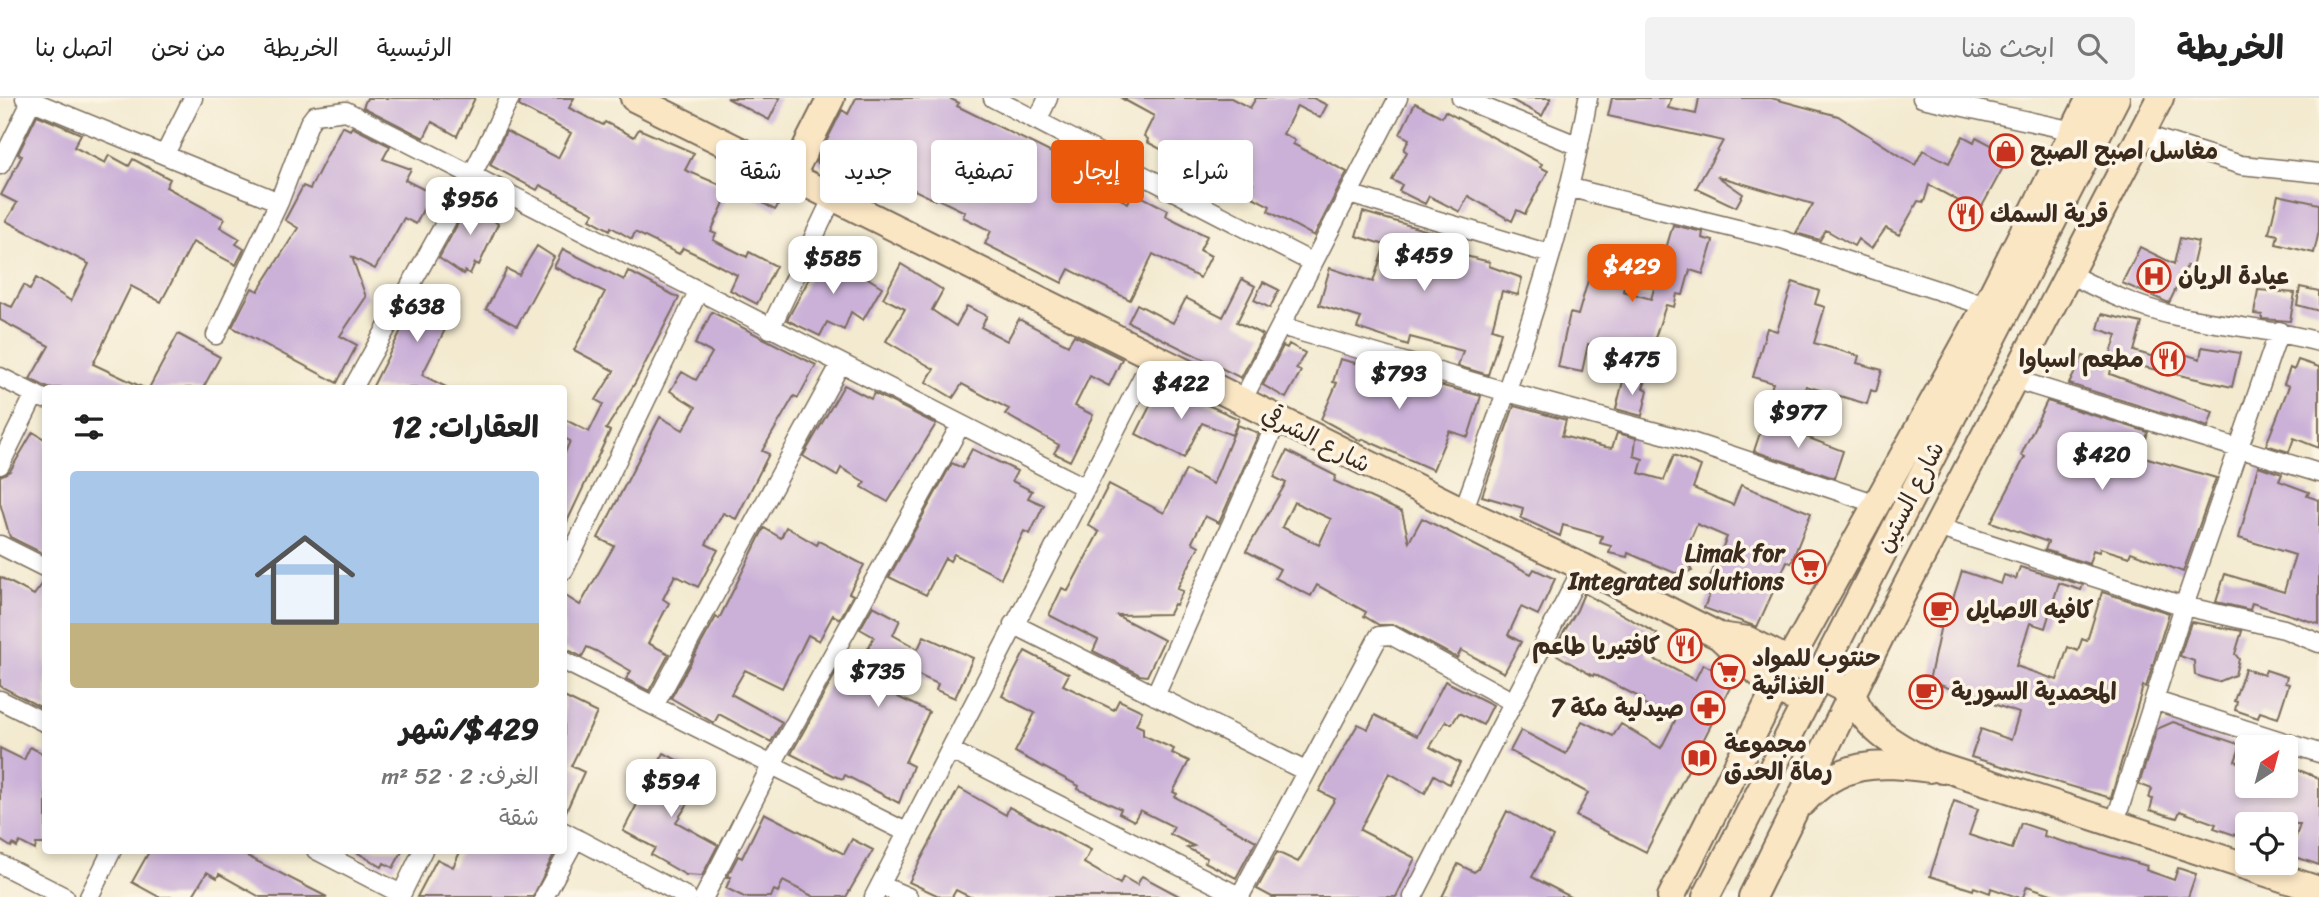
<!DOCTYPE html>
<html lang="ar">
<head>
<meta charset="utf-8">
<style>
	body { margin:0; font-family:Sriracha,"Playpen Sans Arabic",sans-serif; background:#f2f2f2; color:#222; direction:rtl; height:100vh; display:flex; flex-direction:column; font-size:26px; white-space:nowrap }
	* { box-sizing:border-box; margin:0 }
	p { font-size:23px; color:#767676 }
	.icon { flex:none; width:38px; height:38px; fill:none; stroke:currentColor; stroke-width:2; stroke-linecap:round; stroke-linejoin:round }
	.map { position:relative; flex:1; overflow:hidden; direction:ltr }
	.side { position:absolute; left:42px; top:287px; width:525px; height:469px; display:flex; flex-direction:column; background:#fff; border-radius:7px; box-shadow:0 4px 10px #0003; direction:rtl }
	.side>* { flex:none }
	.guide { position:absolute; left:588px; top:42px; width:665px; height:63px; direction:rtl; display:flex; gap:14px }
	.needle { width:46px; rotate:36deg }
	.fabs { position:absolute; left:2235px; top:637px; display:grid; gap:14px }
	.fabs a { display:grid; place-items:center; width:63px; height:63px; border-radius:7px; background:#fff; box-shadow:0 4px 10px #0003; font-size:35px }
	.price { position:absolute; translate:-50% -60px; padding:0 16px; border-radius:14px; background:#fff; color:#222; font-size:23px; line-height:46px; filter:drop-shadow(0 2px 4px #0008) }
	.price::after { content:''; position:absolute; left:50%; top:42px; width:21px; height:16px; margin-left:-10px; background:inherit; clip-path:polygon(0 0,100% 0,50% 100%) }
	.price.active { background:#ea580c; color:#fff }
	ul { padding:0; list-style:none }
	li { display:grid; align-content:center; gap:14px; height:371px; padding:0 28px }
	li+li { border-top:2px solid #e0e0e0 }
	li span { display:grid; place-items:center; height:217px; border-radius:7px; color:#555 }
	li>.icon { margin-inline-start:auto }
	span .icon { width:126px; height:126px; fill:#fffc; stroke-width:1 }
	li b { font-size:30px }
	h2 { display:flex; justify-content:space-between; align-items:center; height:84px; padding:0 28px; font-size:30px }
	.chip { padding:0 24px; border-radius:7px; background:#fff; box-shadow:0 4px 10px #0003; font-size:24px; line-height:63px }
	.chip.active { background:#ea580c; color:#fff }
	header { display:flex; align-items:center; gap:42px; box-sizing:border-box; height:98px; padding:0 35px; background:#fff; border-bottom:2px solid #e0e0e0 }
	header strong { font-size:33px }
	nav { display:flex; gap:38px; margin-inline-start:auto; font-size:24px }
	.search { width:490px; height:63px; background:#f2f2f2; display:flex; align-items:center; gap:18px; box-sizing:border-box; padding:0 24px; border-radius:7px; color:#767676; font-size:26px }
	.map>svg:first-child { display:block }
	.building { fill:#cbb1d8; fill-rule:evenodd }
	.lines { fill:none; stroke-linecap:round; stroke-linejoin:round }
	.street-casing { stroke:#7b6d5c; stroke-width:21 }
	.secondary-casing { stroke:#7b6d5c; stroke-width:30 }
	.street { stroke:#fff; stroke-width:18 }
	.secondary { stroke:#fbe6c4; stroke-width:26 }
	.labels { text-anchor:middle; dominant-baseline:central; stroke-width:7; stroke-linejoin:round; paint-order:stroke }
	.poi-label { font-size:24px; font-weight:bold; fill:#3b2a1e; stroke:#fcf5e5; text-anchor:start }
	.street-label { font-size:24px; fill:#3b2a1e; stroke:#fcf5e5 }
</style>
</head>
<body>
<header>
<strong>الخريطة</strong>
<div class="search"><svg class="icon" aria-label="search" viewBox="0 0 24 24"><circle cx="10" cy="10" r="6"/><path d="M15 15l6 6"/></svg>ابحث هنا</div>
<nav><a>الرئيسية</a><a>الخريطة</a><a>من نحن</a><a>اتصل بنا</a></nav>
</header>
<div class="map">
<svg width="2319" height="799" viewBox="0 0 2319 799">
	<rect width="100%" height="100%" fill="#fcf5e5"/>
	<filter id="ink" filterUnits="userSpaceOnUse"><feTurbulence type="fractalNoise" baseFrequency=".0143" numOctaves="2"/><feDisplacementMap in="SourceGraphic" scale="14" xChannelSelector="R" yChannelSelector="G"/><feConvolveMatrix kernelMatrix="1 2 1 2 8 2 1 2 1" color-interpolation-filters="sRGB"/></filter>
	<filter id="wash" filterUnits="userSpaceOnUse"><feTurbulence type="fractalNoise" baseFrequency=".00686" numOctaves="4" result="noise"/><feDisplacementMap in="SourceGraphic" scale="28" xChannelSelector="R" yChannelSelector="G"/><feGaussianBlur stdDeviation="1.57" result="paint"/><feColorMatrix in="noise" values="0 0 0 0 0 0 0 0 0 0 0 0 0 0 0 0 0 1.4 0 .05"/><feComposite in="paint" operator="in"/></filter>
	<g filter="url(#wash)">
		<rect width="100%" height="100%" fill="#f3ead0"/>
		<g id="blocks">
			<path class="building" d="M367,0H475L457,38L432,24L424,40L363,9Z
				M521,0H574L569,10L603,27L605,24L634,39L639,31L694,55L685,72L730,91L711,134L716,136L713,142L747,159L749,154L776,168L757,206L730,192L737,177L704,160L683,150L679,156L635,134L632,141L611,129L610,132L590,121L594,115L540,87L537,92L490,67L506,33L558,60L571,35L519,8Z
				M727,0H780L769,22Z
				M856,0H949L959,5L957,8L1086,72L1081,81L1128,105L1133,94L1168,112L1166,118L1207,138L1200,152L1211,158L1200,180L1153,156L1130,202L1069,171L1062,185L985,146L991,133L963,119L965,114L936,100L935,102L896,83L894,87L884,82L878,95L838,68L835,74L816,64L842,12L848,16Z
				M1121,0H1231L1250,10L1256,0H1313L1327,7L1320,20L1297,8L1283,36L1295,42L1293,46L1347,74L1314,138L1268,113L1270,108L1247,96L1253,85L1224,68L1197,55L1194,62L1175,52L1172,57L1147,44L1148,41L1144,38L1154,18Z
				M1508,0H1551L1542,18Z
				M1612,0H1671L1668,10L1696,16L1699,0H1771L1838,18L1915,67L1923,52L1949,65L1963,38L1974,44L1976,39L1993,48L1995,44L2012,53L1979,114L1929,87L1924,104L1918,103L1899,137L1886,130L1871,151L1858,141L1854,148L1826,132L1820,142L1796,135L1813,106L1717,78L1743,96L1736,109L1696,90L1723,43L1608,18Z
				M1415,5L1442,19L1445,13L1542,66L1540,69L1548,73L1525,116L1517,112L1512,123L1468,98L1460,114L1429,98L1425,106L1399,93L1402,87L1392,82L1407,54L1404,52L1409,41L1400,36Z
				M37,17L81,36L74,49L105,65L109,57L129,68L133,61L170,81L166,89L225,121L220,129L240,141L236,146L244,151L236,167L193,144L161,204L131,188L93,266L144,290H48L30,281L49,248L0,222V204L12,209L24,187L30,192L36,180L71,203L89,166L6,123L17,105L1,97L22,58L18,56Z
				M342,28L350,32L352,29L390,48L383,61L411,71L405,82L431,95L416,126L404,120L375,171L352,159L366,199L340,238L357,247L337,285L232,229L252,190L258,193L298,130L285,122L303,88L310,91Z
				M759,86L783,100L775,112L751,98Z
				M474,96L490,104L485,115L498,126L479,167L475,165L470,176L465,173L463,176L439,160Z
				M2278,97L2319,106V133L2314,155L2276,146L2278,137L2269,135Z
				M1363,114L1445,138L1441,152L1490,164L1489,168L1522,180L1518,197L1502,193L1492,231L1501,234L1488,277L1458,268L1463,253L1410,239L1408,247L1357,230L1361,220L1319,207L1330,170L1373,184L1385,147L1356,138Z
				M1673,127L1703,134L1702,140L1713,143L1703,176L1690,172L1683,197L1677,196L1674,209L1666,207L1649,258L1642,256L1641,261L1588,246L1582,274L1558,269L1570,215L1578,217L1591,172L1626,182L1623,193L1651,201Z
				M2180,140L2198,144L2192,170L2187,168L2169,205L2122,185L2140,149L2174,166Z
				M537,148L554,159L517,228L486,211L507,171L519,177Z
				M563,151L624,182L628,173L679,200L635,285L606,331L610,333L564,430V357L570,343L564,340V321L589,334L603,306L596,302L614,273L574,252L605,194L554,169Z
				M824,153L882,189L863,222L851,214L844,232L827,224L820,238L787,222Z
				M901,166L943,192L932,212L956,228L967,208L987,218L981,229L1007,243L1019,221L1068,247L1074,237L1122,261L1109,288L1090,278L1075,308L1093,317L1070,363L1054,355L1059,347L1005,316L1009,311L962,286L953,300L926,284L934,271L886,243L905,211L883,200Z
				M1242,181L1255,188L1237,224L1263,237L1241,280L1128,224L1137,206L1173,225L1186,200L1223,219Z
				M1263,184L1279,192L1270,210L1254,202Z
				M1793,184L1819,193L1815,206L1825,209L1814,245L1859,258L1857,265L1882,272L1876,294L1871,292L1867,306L1806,288L1802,300L1771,291L1773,285L1753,279L1767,230L1777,233Z
				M423,189L458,206L422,277L448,290H372Z
				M2300,189L2319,193V213L2297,207Z
				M2258,192L2295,195L2290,223L2262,221V217L2254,216Z
				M712,214L816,267L798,300L794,298L762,353L769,356L736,421L723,415L706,446L718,452L698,489L675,477L663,501L669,505L648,545L669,556L649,593L626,581L631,573L596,553L587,549L582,559L564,550V497L580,507L614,448L598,440L660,319L683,332L696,309L670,293L682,274L696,282L712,255L695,246Z
				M2102,216L2142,225L2134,253L2164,262L2168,251L2200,261L2202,249L2240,255L2232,289L2109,261L2117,237L2098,231Z
				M178,236L220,259L203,290H149Z
				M1289,246L1305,255L1296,271L1301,273L1286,300L1263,287L1283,248L1287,250Z
				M2083,258L2112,267L2110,276L2213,314L2208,329L2069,286Z
				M1340,261L1481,298L1468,339L1449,333L1433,372L1363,341L1361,343L1321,321L1337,285L1333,284Z
				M2298,262L2319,269V350L2294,340L2289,354L2266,347L2289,288L2284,286L2290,270L2294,272Z
				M1624,279L1645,285L1643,290L1648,292L1642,318L1616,311Z
				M1161,286L1239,321L1232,337L1202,325L1184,360L1136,336Z
				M844,287L871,301L874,295L936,326L888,404L862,389L865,384L841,370L837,378L803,358Z
				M2047,303L2148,334L2141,358L2216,380L2183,474L2131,454L2129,459L2100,450L2099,454L2093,452L2089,466L2045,452L2048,444L1991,424L2025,359L2021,357Z
				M1514,308L1566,322L1562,338L1605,349L1612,350L1617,335L1636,340L1634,358L1643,361L1639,375L1664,382L1674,357L1701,368L1693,390L1733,407L1741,387L1811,415L1791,465L1787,463L1757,529L1704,510L1713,488L1707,486L1727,439L1697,426L1684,457L1692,473L1675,475L1628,455L1627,459L1609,455L1611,448L1600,445L1602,438L1563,427L1560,438L1521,420L1523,410L1482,398Z
				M1764,323L1843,353L1834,380L1754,353Z
				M1237,327L1259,335L1219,425L1205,418L1192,444L1199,448L1177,491L1183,493L1176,507L1174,506L1169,516L1116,517L1164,542L1147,578L1140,577L1093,553L1098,542L1049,517L1062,490L1068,493L1099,434L1088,427L1109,386L1164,415L1186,372L1213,386Z
				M33,334L46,342V457L10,439L0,405V378L10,373Z
				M972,351L1017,373L1012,383L1032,393L1028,400L1044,407L1030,436L1024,433L1001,480L954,456L950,463L945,460L926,497L889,479L952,365L962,370Z
				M1287,353L1336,378L1334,383L1402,414L1409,444L1422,420L1531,476L1534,471L1555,481L1538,517L1521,509L1508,537L1521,544L1504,575L1461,552L1457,560L1396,527H1379L1364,518L1366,514L1317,487L1311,498L1275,480L1280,471L1246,453L1286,385L1274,379ZM1294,404L1331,421L1319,447L1282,429Z
				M2258,368L2282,376L2279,383L2309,394L2307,398L2319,402V526L2252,505L2250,512L2216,504L2225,476L2284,494L2295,457L2239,440Z
				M786,429L817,447L819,443L864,467L849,495L853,497L840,521L833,517L819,543L808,537L782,590L745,572L731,596L782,624L771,644L719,616L714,625L671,600L716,519L719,521L764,430L781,440Z
				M2020,469L2083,487L2081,492L2059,485L2045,530L2030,525L2016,568L2057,582L2068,549L2078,553L2082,541L2087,543L2102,494L2169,515L2146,589L2143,588L2111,700L1971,659L1981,631L2011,642L2019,615L1929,583L1942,522L1948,516L1962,473L2001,486L2004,477L2016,481Z
				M0,479L34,497L46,481V612L0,588Z
				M1584,495L1657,536L1646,557L1695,582L1703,566L1734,582L1646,754L1576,718L1588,695L1510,653L1521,632L1566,656L1582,623L1613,638L1621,626L1661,650L1675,623L1641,605L1643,601L1594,576L1593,578L1552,554L1577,512Z
				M873,508L900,522L893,537L918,551L924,538L973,560L955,600L936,592L938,586L910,573L898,599L929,614L905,664L913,668L899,705L845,677L843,681L837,679L791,656L839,569L854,576L856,574L874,539L860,531Z
				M2191,524L2242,533L2235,556L2239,561L2235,577L2218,584L2195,577L2194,563L2180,558Z
				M1025,553L1069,576L1063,587L1114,612L1119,602L1142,613L1136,627L1143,630V637L1174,651L1172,655L1189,663L1173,694L1177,696L1175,699L1256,743L1236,780L1205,764L1207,760L1187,750L1194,748L1170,736L1174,729L1140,712L1134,723L1119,715L1121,711L1078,691L1079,688L1015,654L1035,615L1002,598Z
				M2245,571L2264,577L2266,572L2287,579L2285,585L2289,586L2278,620L2260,614L2258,620L2235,612L2237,604L2234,603Z
				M1445,583L1493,607L1483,627L1459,615L1452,626L1446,623L1430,649L1460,665L1449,686L1434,677L1425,695L1389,675L1360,732L1415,760L1396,799H1272L1257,791L1277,754L1298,764L1335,701L1319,693L1358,626L1368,631L1375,617L1417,638Z
				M564,599L597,615L571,668L584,674L564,718Z
				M2173,624L2241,647L2235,663L2247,667V688H2286V667L2319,680V767L2290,757L2300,726H2247V741L2214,730L2216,726L2180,713L2177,720L2150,712L2153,701L2149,700L2152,691L2139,686L2157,631Z
				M30,649L46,657V746H36L35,752L20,744L17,749L13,746L11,749L0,742V650L24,662Z
				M664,655L706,678L676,724L718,747L702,778L686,777L651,757L655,750L623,733Z
				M959,690L1006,717L1009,709L1091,752L1084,765L1120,786L1123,779L1137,787L1142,778L1181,799H970L956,792L952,799H941L909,784Z
				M1954,703L1978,711L1969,737L2012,751L2021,725L2045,733L2044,738L2147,768L2146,772L2174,782L2178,770L2196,776L2188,799H2060L2027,788L2023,799H2017L1991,790L1990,795L1974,789L1973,792L1930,778Z
				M1507,713L1553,739L1532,779L1571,799H1442L1458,766L1474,774L1478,771Z
				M764,715L844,756L852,741L873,752L846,799H814L783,783L778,794L774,792L771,799H744L726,790L731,779H727L738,758L742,760Z
				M150,752H247L245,757L327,799H260L219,776L217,780L207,774L192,799H159L132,784Z
				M353,752H403L393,770L384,765L382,769Z
				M461,752H556L533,799H417L437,761L453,769Z"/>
		</g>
	</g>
	<g filter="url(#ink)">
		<use href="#blocks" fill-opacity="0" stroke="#7b6d5c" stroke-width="2"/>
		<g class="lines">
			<defs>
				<path id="street" d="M25,0L279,104
					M993,0L1313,165
					M1461,0L1579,48
					M1922,0L2074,33
					M1037,23L1048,0
					M2142,36L2241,67L2319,75
					M165,56L193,0
					M0,67L33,0
					M1571,90L1782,142L1986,208
					M1349,96L1550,156
					M2071,177C2105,194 2139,210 2176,218C2224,228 2272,231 2319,244
					M1281,228L1507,294L1682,341L1877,406
					M770,231L833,99
					M216,237L279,104L309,25L315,17L346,13L1086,390
					M0,279L44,301
					M2013,281L2319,375
					M353,290L471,79L510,0
					M1242,303L1398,0
					M0,367L35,296
					M1463,413C1513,278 1563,142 1588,0
					M1937,429L2184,508L2284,531L2319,545
					M0,447L46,470
					M564,472L698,194
					M1013,526L1305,673
					M564,563L906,734
					M1155,598L1277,323
					M0,602L46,625
					M2156,603L2319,655
					M654,608L840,267
					M950,652L1241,799
					M2114,727L2184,508L2279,233
					M564,734L687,799
					M316,752L401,796
					M0,766L65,799
					M880,787L908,799
					M1240,798L1379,538L1391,537L1513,604
					M89,799L112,752
					M400,799L423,752
					M544,799L576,740
					M704,799L771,668L960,328
					M874,799L1153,259
					M1413,799L1583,469"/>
				<path id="secondary" d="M634,0L1463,413L1583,469L1719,538L1748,542L1852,595C1866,637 1907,652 1942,672
					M791,79L831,0
					M1719,538L1776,591L1790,598
					M1928,665L2319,792
					M1802,705C1841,662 1878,664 1930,671
					M1671,799L1789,564L1986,208L2090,0
					M1706,799L2116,0
					M1752,799L1882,535L2160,0"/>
			</defs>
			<use href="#street" class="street-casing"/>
			<use href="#secondary" class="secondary-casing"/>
			<use href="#street" class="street"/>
			<use href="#secondary" class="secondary"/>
		</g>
	</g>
	<defs>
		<symbol id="shop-ring" viewBox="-11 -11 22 22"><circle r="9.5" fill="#fcf5e5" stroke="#c8321e" stroke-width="1.5"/><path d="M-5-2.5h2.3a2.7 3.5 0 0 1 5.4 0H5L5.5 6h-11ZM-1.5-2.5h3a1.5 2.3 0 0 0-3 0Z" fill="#c8321e"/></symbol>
		<symbol id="restaurant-ring" viewBox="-11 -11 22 22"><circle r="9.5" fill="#fcf5e5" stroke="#c8321e" stroke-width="1.5"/><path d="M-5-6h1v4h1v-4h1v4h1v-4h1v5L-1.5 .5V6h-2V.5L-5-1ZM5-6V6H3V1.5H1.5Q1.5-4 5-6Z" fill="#c8321e"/></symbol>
		<symbol id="hospital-ring" viewBox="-11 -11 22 22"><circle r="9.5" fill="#fcf5e5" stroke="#c8321e" stroke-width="1.5"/><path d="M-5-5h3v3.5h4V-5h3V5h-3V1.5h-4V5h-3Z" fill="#c8321e"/></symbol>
		<symbol id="supermarket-ring" viewBox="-11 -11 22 22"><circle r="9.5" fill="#fcf5e5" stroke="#c8321e" stroke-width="1.5"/><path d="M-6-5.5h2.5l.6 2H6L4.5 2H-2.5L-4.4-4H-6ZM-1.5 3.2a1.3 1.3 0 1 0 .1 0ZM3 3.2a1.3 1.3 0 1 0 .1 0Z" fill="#c8321e"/></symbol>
		<symbol id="cafe-ring" viewBox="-11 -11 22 22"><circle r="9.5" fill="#fcf5e5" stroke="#c8321e" stroke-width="1.5"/><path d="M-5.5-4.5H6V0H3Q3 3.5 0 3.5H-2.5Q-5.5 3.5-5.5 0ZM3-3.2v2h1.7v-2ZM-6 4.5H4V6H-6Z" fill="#c8321e"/></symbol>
		<symbol id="pharmacy-ring" viewBox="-11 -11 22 22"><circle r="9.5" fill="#fcf5e5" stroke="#c8321e" stroke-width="1.5"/><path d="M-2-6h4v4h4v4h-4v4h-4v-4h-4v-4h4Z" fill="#c8321e"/></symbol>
		<symbol id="library-ring" viewBox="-11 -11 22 22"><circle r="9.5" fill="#fcf5e5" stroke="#c8321e" stroke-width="1.5"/><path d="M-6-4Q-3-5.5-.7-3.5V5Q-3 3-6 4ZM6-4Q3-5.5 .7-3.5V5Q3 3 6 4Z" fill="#c8321e"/></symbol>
	</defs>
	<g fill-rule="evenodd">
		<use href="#shop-ring" x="1987" y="34" width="38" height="38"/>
		<use href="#restaurant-ring" x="1947" y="97" width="38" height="38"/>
		<use href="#hospital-ring" x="2135" y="159" width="38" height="38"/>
		<use href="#restaurant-ring" x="2149" y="242" width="38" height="38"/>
		<use href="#supermarket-ring" x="1790" y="450" width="38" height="38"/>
		<use href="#cafe-ring" x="1922" y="493" width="38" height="38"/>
		<use href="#restaurant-ring" x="1666" y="529" width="38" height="38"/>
		<use href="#supermarket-ring" x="1709" y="555" width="38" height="38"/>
		<use href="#cafe-ring" x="1907" y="575" width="38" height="38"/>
		<use href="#pharmacy-ring" x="1689" y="591" width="38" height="38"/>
		<use href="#library-ring" x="1680" y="641" width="38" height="38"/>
	</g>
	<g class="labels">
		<g class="poi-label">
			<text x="2030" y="53">مغاسل اصبح الصبح</text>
			<text x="1990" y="116">قرية السمك</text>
			<text x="2178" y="178">عيادة الريان</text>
			<text x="2144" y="261" text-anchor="end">مطعم اسباوا</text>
			<text x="1784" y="455" text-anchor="end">Limak for<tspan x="1784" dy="28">Integrated solutions</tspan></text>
			<text x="1966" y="512">كافيه الاصايل</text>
			<text x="1660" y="548" text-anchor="end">كافتيريا طاعم</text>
			<text x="1752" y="560">حنتوب للمواد<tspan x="1752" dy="28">الغذائية</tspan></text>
			<text x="1951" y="594">المحمدية السورية</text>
			<text x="1684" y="610" text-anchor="end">صيدلية مكة 7</text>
			<text x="1724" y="646">مجموعة<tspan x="1724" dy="28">رماة الحدق</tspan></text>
		</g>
		<g class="street-label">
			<text transform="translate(1316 341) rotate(27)">شارع الشرقي</text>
			<text transform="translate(1910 399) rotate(-63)">شارع الستين</text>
		</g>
	</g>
</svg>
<div class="fabs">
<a><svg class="needle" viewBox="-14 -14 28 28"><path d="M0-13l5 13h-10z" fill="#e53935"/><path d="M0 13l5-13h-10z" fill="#767676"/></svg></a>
<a><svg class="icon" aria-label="locate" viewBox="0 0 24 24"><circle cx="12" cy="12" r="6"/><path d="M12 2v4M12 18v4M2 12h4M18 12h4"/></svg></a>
</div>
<b class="price" style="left:470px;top:139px">$956</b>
<b class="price" style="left:1424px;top:195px">$459</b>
<b class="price" style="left:833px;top:198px">$585</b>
<b class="price active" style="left:1632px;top:206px">$429</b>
<b class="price" style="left:417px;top:246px">$638</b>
<b class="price" style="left:1632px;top:299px">$475</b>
<b class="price" style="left:1399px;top:313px">$793</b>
<b class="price" style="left:1181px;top:323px">$422</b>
<b class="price" style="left:1798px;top:352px">$977</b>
<b class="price" style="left:2102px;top:394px">$420</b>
<b class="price" style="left:878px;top:611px">$735</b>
<b class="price" style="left:671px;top:721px">$594</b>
<div class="guide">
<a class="chip">شراء</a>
<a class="chip active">إيجار</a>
<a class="chip">تصفية</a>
<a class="chip">جديد</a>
<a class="chip">شقة</a>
</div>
<section class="side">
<h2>العقارات: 12<svg class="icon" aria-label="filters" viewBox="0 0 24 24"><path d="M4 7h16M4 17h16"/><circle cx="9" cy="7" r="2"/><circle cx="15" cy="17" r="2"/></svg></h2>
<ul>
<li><span style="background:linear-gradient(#a9c7e8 70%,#c2b280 0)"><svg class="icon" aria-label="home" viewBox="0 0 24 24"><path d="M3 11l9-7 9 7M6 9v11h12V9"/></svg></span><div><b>$429/شهر</b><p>الغرف: 2 · 52 m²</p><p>شقة</p></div></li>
</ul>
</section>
</div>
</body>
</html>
